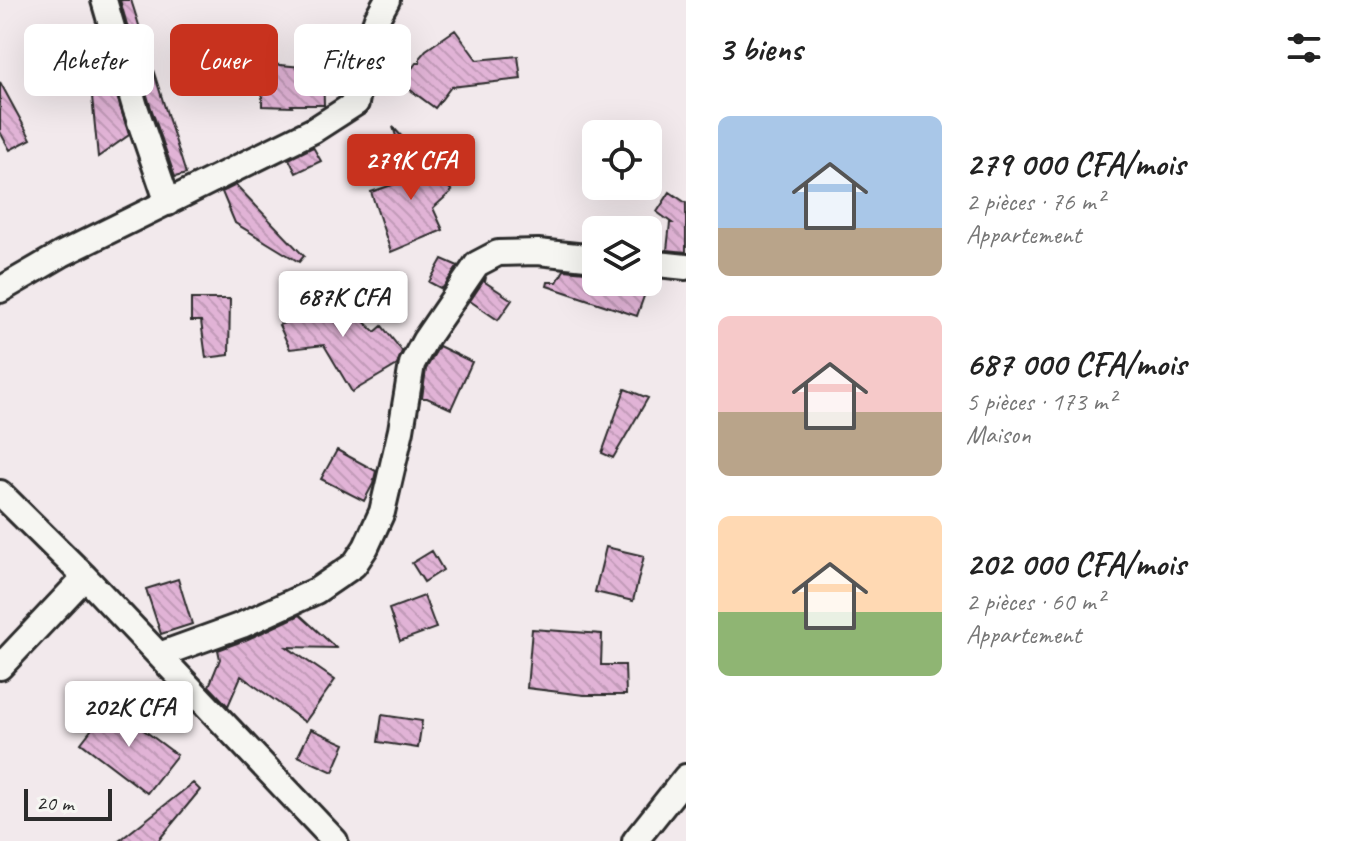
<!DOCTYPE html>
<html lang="fr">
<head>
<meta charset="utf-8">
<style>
	body { margin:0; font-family:Caveat,sans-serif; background:#f6f6f6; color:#222; height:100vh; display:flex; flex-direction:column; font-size:30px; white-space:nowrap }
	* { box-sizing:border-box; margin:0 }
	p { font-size:26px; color:#767676 }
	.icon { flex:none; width:44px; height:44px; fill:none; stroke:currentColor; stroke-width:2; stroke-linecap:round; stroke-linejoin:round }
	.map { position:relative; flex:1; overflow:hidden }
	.drawer { display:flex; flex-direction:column; background:#fff; width:672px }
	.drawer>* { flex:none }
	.top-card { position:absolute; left:24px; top:24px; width:542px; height:72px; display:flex; gap:16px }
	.controls { position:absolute; left:582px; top:120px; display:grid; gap:16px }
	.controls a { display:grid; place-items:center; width:80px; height:80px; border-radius:12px; background:#fff; box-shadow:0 8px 32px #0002; font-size:40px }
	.scale { position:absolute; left:24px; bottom:20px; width:88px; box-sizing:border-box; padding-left:8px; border:4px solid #2b2b2b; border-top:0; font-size:22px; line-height:28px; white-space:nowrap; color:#2b2b2b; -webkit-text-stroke:6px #f6f6f2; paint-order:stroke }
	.price { position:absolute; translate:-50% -68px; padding:0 18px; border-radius:8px; background:#fff; color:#222; font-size:26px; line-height:52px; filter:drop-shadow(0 2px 4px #0008) }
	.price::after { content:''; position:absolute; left:50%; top:48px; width:24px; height:18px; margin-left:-12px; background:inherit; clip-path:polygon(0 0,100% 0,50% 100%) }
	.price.selected { background:#c8321e; color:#fff }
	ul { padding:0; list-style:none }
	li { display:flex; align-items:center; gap:24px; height:200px; padding:0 32px }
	li span { display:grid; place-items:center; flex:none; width:224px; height:160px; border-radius:12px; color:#555 }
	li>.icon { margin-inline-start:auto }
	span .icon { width:96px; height:96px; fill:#fffc; stroke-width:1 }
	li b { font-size:34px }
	h2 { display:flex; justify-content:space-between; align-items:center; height:96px; padding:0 32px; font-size:34px }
	.chip { padding:0 28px; border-radius:12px; background:#fff; box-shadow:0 8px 32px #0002; font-size:28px; line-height:72px }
	.chip.selected { background:#c8321e; color:#fff }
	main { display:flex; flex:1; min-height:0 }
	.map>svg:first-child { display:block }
	.building { fill:url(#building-back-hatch); stroke:#2b2b2b; stroke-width:2 }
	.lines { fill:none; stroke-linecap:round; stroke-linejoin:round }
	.minor-casing { stroke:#2b2b2b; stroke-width:30 }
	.minor { stroke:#f6f6f2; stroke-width:24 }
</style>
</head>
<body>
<main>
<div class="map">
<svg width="686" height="841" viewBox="0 0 686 841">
	<defs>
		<pattern id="building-back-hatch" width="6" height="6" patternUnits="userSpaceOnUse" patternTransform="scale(2)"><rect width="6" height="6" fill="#e1b3d6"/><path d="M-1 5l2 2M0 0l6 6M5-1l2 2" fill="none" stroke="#c19ab8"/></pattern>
	</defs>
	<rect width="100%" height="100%" fill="#f2e9ec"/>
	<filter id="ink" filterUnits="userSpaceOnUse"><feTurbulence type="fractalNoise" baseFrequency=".0125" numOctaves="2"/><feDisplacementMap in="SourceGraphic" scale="16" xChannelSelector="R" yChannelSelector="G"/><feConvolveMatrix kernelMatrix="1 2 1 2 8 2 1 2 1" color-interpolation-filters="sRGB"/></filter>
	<g filter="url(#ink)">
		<path class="building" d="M120,0H131L186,174L175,177L149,102Z
			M455,30L477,60L518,56L521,79L451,87L435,108L401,83L416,63H420V57L426,50Z
			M98,35L129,135L98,157L86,36Z
			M263,50L270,64L323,69L324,105H291L292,107L262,106Z
			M0,82L31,139L10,150L0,132Z
			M393,127L452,191L433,208L443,230L391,252L371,192L410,179Z
			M313,147L321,161L296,173L289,159Z
			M236,185L304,256L299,262L235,223L222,192Z
			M670,192L686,203V252L667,250L670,223H672L657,212Z
			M442,259L458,266L442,289L429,282Z
			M564,270L596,273V282H649L637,316L547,286L548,282H557Z
			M486,277L485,282L512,300L498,320L470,301Z
			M325,285L375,332L382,326L402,351L397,365L352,392L324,345L290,349L279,325L292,320Z
			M191,299H230L229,355L206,358L201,321H191Z
			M439,346L472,362L451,409L427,398H422L426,369Z
			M625,389L648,398L613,458L602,453Z
			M337,450L376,471L373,484L364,501L321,479Z
			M606,547L644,556L633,601L595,592Z
			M432,551L443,570L424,582L412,563Z
			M178,579L192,624L161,634L146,589Z
			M424,596L436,628L400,641L389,609Z
			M300,615L336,648L287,647L335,680L305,722L241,676L228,706L209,686L220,659L218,650L248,639Z
			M532,629L602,634L601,665H625L626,695H584L527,688Z
			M112,703L130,717L129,719L177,755L147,793L81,743Z
			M382,715L422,721L418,748L378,742Z
			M311,729L345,744L333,772L298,756Z
			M193,783L200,790L158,841H119Z"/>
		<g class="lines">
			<defs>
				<path id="minor" d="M104,0L135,107L168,203
					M648,263L686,267
					M0,290L62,254L314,130L356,103L367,47L377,18L387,0
					M0,493L85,577L335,841
					M159,655L242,625L316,591L354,565L366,547L382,512L401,430L412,364L425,340L477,264L498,253L538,252L596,258
					M0,667L85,577
					M635,841L686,777"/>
			</defs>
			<use href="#minor" class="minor-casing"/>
			<use href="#minor" class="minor"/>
		</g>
	</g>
</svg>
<div class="controls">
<a><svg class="icon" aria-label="locate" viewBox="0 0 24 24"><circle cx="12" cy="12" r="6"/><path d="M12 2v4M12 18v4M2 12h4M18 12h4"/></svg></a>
<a><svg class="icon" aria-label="layers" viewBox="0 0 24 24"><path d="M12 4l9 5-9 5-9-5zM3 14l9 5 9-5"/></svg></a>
</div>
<div class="scale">20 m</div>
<b class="price selected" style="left:411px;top:202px">279K CFA</b>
<b class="price" style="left:343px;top:339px">687K CFA</b>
<b class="price" style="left:129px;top:749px">202K CFA</b>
<div class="top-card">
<a class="chip">Acheter</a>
<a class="chip selected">Louer</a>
<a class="chip">Filtres</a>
</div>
</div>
<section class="drawer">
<h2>3 biens<svg class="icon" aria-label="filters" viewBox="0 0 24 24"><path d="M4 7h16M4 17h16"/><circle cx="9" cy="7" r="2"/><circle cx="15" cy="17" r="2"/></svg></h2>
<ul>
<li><span style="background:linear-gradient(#a9c7e8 70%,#b9a48a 0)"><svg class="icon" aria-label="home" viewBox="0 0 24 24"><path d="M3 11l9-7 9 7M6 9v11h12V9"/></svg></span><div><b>279 000 CFA/mois</b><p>2 pièces · 76 m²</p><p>Appartement</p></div></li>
<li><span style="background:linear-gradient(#f6c9c9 60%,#b9a48a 0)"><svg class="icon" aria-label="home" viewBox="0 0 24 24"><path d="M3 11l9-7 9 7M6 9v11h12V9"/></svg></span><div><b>687 000 CFA/mois</b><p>5 pièces · 173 m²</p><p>Maison</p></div></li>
<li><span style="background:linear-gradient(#ffd9b3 60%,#8fb573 0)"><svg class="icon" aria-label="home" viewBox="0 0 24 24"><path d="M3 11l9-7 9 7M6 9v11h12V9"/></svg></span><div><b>202 000 CFA/mois</b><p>2 pièces · 60 m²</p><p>Appartement</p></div></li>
</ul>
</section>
</main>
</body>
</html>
